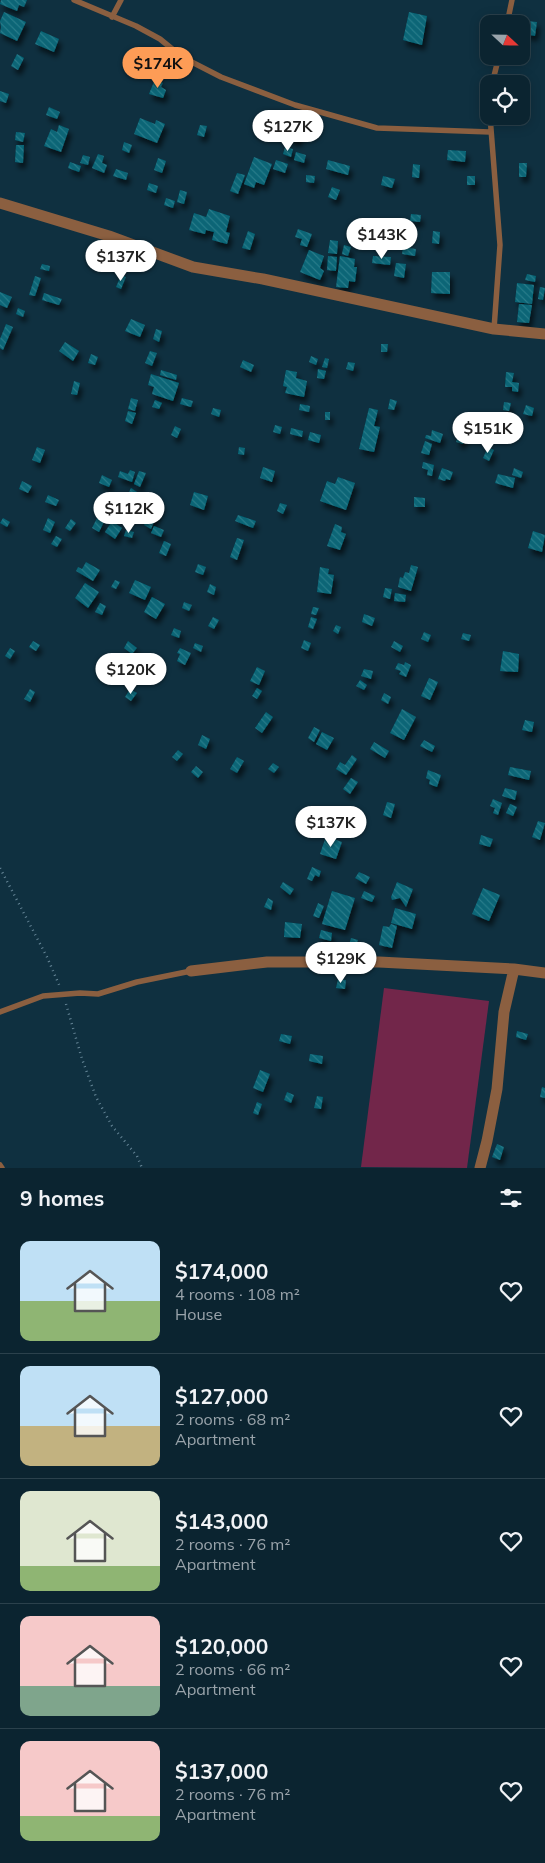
<!DOCTYPE html>
<html lang="en">
<head>
<meta charset="utf-8">
<style>
	body { margin:0; font-family:Mulish,sans-serif; background:#142c38; color:#f1f3f6; height:100vh; display:flex; flex-direction:column; font-size:19px; white-space:nowrap }
	* { box-sizing:border-box; margin:0 }
	p { font-size:16px; color:#9aa4ab }
	.icon { flex:none; width:28px; height:28px; fill:none; stroke:currentColor; stroke-width:2; stroke-linecap:round; stroke-linejoin:round }
	.map { position:relative; height:1168px; overflow:hidden }
	.details { display:flex; flex-direction:column; background:#0b2430; flex:1 }
	.details>* { flex:none }
	.needle { width:32px; rotate:112deg }
	.controls { position:absolute; left:480px; top:15px; display:grid; gap:10px }
	.controls a { display:grid; place-items:center; width:50px; height:50px; border-radius:10px; background:#0b2430; box-shadow:0 2px 12px #0003,0 0 0 1px #2b414c; font-size:25px }
	.price { position:absolute; translate:-50% -42px; padding:0 11px; border-radius:18px; background:#fff; color:#222; font-size:16px; line-height:32px; filter:drop-shadow(0 1px 2px #0008) }
	.price::after { content:''; position:absolute; left:50%; top:30px; width:15px; height:11px; margin-left:-8px; background:inherit; clip-path:polygon(0 0,100% 0,50% 100%) }
	.price.selected { background:#fd9c56; color:#111 }
	ul { padding:0; list-style:none }
	li { display:flex; align-items:center; gap:15px; height:125px; padding:0 20px }
	li+li { border-top:1px solid #2b414c }
	li span { display:grid; place-items:center; flex:none; width:140px; height:100px; border-radius:10px; color:#555 }
	li>.icon { margin-inline-start:auto }
	span .icon { width:60px; height:60px; fill:#fffc; stroke-width:1 }
	li b { font-size:21px }
	h2 { display:flex; justify-content:space-between; align-items:center; height:60px; padding:0 20px; font-size:21px }
	.map>svg:first-child { display:block }
	.pitch { fill:#72264a }
	.building { fill:url(#building-back-hatch); filter:url(#shadow) }
	.lines { fill:none; stroke-linecap:round; stroke-linejoin:round }
	.path { stroke:#658596; stroke-width:2.5; stroke-dasharray:1 4; stroke-linecap:butt }
	.lane { stroke:#8b5f40; stroke-width:5.5 }
	.street { stroke:#8b5f40; stroke-width:11 }
</style>
</head>
<body>
<div class="map">
<svg width="545" height="1168" viewBox="0 0 545 1168">
	<defs>
		<pattern id="building-back-hatch" width="6" height="6" patternUnits="userSpaceOnUse" patternTransform="scale(1.25)"><rect width="6" height="6" fill="#076576"/><path d="M-1 5l2 2M0 0l6 6M5-1l2 2" fill="none" stroke="#2a7b8a"/></pattern>
		<filter id="shadow"><feDropShadow dx="3" dy="5.5" stdDeviation="2.5" flood-color="#0009"/></filter>
	</defs>
	<rect width="100%" height="100%" fill="#0f3040"/>
	<path class="pitch" d="M384,988L489,1001L467,1168L361,1167Z"/>
	<path class="building" d="M1,0H27L24,7L19,5L17,11L0,4Z
		M4,12L26,22L17,41L0,33L1,27L0,21Z
		M409,12L427,16L422,45L403,40Z
		M527,21L537,22L535,36L525,34Z
		M41,31L59,39L54,52L35,44Z
		M17,54L24,58L18,70L11,66Z
		M155,79L163,83L161,87L166,90L163,98L149,94Z
		M0,91L9,94L6,103L0,101Z
		M49,107L60,112L57,119L46,115Z
		M140,118L155,124L156,120L165,124L157,143L134,134Z
		M59,125L69,129L61,152L44,146L51,129L57,132Z
		M200,125L207,126L204,137L197,135Z
		M293,128L301,132L298,142L289,139Z
		M16,132L25,133L23,142L15,140Z
		M124,142L132,145L129,153L122,150Z
		M16,145H24L23,163L15,162Z
		M285,147L293,149L291,157L283,154Z
		M448,150L466,151L465,162L447,160Z
		M296,152L306,155L304,163L294,160Z
		M98,154L104,156L102,163L107,165L104,173L92,168Z
		M83,155L90,157L88,165L80,163Z
		M254,157L272,164L264,185L256,182L254,188L244,184Z
		M158,158L166,161L162,173L154,170Z
		M276,160L288,164L285,173L273,169Z
		M328,160L350,166L348,175L326,169Z
		M70,162L81,166L79,172L68,168Z
		M519,163H527L526,177H519Z
		M413,164L420,165L419,178L412,177Z
		M116,169L128,173L126,180L113,176Z
		M237,173L245,175L238,194L230,191Z
		M306,175L315,176L314,183L306,182Z
		M383,176L395,179L392,188L381,185Z
		M467,176H475V185H467Z
		M149,183L158,186L156,193L147,190Z
		M332,187L340,190L336,200L328,197Z
		M180,190L187,192L184,204L177,202Z
		M166,198L175,201L173,208L164,205Z
		M209,209L230,216L226,232L230,233L227,244L212,240L214,232L206,230L205,234L189,230L194,213L206,217Z
		M411,214L421,215L420,222L410,221Z
		M298,229L312,234L307,247L300,245L302,239L295,237Z
		M248,231L255,234L250,250L242,248Z
		M433,231L440,232L439,244L432,243Z
		M330,240L338,241L337,254L328,253Z
		M344,245L351,247L348,256L342,254Z
		M403,247L416,249L415,256L402,254Z
		M309,250L324,256L320,268L324,271L320,280L300,272Z
		M328,256L337,257L336,271L327,270Z
		M340,256L355,259L354,267H357L355,282L349,281L348,288L336,287Z
		M373,256L391,257L390,265L372,263Z
		M396,263L406,264L404,278L394,276Z
		M42,264L50,266L49,271L40,269Z
		M432,272H450V294L431,293Z
		M527,274L536,276L535,282L525,280Z
		M121,275L126,277L121,289L116,287Z
		M35,276L41,278L35,296L29,295Z
		M517,283L534,285L532,304L515,302Z
		M540,287L545,288L543,300L538,299Z
		M0,292L12,297L7,308L0,305Z
		M44,293L62,299L59,305L42,300Z
		M519,304L532,305L529,323L517,322Z
		M18,308L25,311L23,317L16,314Z
		M131,319L145,325L140,337L125,331Z
		M6,324L13,327L3,350L0,348V339Z
		M156,329L162,331L159,342L153,339Z
		M65,342L79,351L73,361L59,351Z
		M381,344H388L387,352H381Z
		M150,351L157,353L152,366L145,363Z
		M91,354L98,357L95,365L88,363Z
		M311,356L318,359L316,365L309,362Z
		M325,358L329,359L327,368L322,367Z
		M243,360L254,365L251,372L240,367Z
		M348,362L355,363L353,371L346,369Z
		M318,369L326,371L324,379L317,378Z
		M161,370L177,375L176,380L160,375Z
		M286,370L297,372L296,378L307,381L304,397L285,393L287,387L283,386Z
		M506,372L514,373L512,382L519,383L518,392L512,391V387H505Z
		M151,374L179,383L173,401L152,394L154,387L148,385Z
		M74,381L80,383L77,395L71,394Z
		M131,398L138,400L135,411L128,409Z
		M182,398L193,401L191,407L180,404Z
		M390,399L397,401L394,410L388,409Z
		M155,400L162,403L159,409L152,407Z
		M504,402L511,403L509,411L503,410Z
		M300,404L310,406L309,412L299,410Z
		M526,405L534,408L532,416L523,414Z
		M213,408L221,410L219,417L211,414Z
		M369,408L378,410L374,426L380,427L374,452L359,449Z
		M128,411L136,413L132,424L125,421Z
		M325,412H330V420H325Z
		M474,423L481,425L479,433L472,431Z
		M275,425L282,427L280,434L273,432Z
		M175,426L181,429L177,438L171,435Z
		M291,428L303,431L302,437L290,434Z
		M460,429L466,431L463,444L456,442Z
		M432,430L443,434L440,443L425,438L426,435L431,436Z
		M310,432L321,435L319,443L308,440Z
		M425,441L432,444L429,455L421,453Z
		M37,447L45,450L40,463L32,460Z
		M239,447L245,448L244,455L238,454Z
		M488,447L494,450L489,461L483,458Z
		M423,462L434,465L432,476L427,475L428,470L422,468Z
		M263,467L275,471L272,482L260,478Z
		M442,468L453,472L450,480L446,479L445,481L438,479Z
		M514,468L523,472L521,478L512,475Z
		M130,470L135,472L132,482L118,477L120,471L128,474Z
		M139,471L146,473L140,487L134,484Z
		M498,474L515,478L513,488L495,483Z
		M102,475L112,480L109,487L99,483Z
		M338,477L355,483L346,510L320,501L327,481L335,484Z
		M22,481L32,486L28,493L19,489Z
		M131,488L137,492L132,503L125,500Z
		M194,492L208,496L204,510L190,505Z
		M48,495L59,500L56,506L45,502Z
		M414,497L425,498V507H414Z
		M154,501L162,504L151,529L144,525Z
		M280,503L287,505L283,514L277,511Z
		M238,515L256,521L253,528L235,521Z
		M3,518L10,522L7,527L0,523Z
		M48,518L55,522L50,533L43,530Z
		M97,518L104,522L99,532L92,528Z
		M71,519L76,523L70,531L65,528Z
		M112,521L122,528L115,539L105,532Z
		M335,524L342,527L341,532L346,534L340,550L327,546Z
		M154,526L164,530L161,537L151,533Z
		M126,530L134,532L132,538L124,536Z
		M533,531L545,535L542,552L528,548Z
		M56,536L62,539L57,547L51,544Z
		M237,538L244,540L237,560L230,557Z
		M164,541L171,544L166,556L159,553Z
		M86,562L100,570L93,581L76,571L78,567L82,569Z
		M198,564L206,567L203,575L195,572Z
		M411,565L418,567L411,591L398,587L400,577L403,578L405,572L409,573Z
		M320,567L329,569L328,574L334,575L331,594L317,592Z
		M115,580L120,582L116,589L111,587Z
		M135,580L151,587L145,600L129,593Z
		M85,583L99,592L88,608L75,598Z
		M210,584L216,587L214,595L207,592Z
		M385,588L392,589L390,599L383,597Z
		M395,593L406,595L405,602L394,601Z
		M152,597L165,604L156,619L144,612Z
		M184,602L192,605L189,611L182,608Z
		M100,603L106,606L102,615L95,612Z
		M313,607L319,608L316,615L311,614Z
		M364,614L375,618L372,626L362,622Z
		M213,617L219,620L214,629L208,626Z
		M311,617L317,619L313,629L308,627Z
		M336,625L341,627L338,634L333,631Z
		M174,628L181,631L179,638L171,635Z
		M424,632L431,635L428,642L421,639Z
		M463,633L471,635L469,641L461,639Z
		M304,640L311,643L308,651L301,648Z
		M33,641L40,645L36,651L29,647Z
		M128,641L137,648L132,654L124,648Z
		M394,641L403,646L400,652L391,647Z
		M195,643L203,646L201,652L193,648Z
		M10,648L15,651L10,659L5,656Z
		M180,648L191,653L185,665L177,661L180,654L177,653Z
		M503,651L519,654L518,672L500,671Z
		M405,662L411,665L406,677L399,674L401,671L395,669L398,663L404,665Z
		M257,667L265,671L259,685L250,681Z
		M364,669L373,671L371,679L361,676Z
		M429,678L438,682L430,700L421,696Z
		M360,680L367,685L364,690L356,686Z
		M257,688L262,691L257,699L252,696Z
		M30,689L35,692L30,702L24,699Z
		M130,689L137,693L131,701L125,697Z
		M384,693L391,697L388,704L381,700Z
		M402,709L416,717L404,740L390,733Z
		M266,712L273,717L262,733L255,728Z
		M525,720L534,722L532,732L522,730Z
		M314,727L320,730L314,742L308,738Z
		M322,732L334,738L327,750L316,744Z
		M202,735L210,739L206,749L198,745Z
		M424,740L435,746L432,752L420,746Z
		M374,742L389,751L385,758L370,749Z
		M178,750L183,754L177,761L172,757Z
		M352,755L357,759L346,775L336,769L340,762L345,765Z
		M237,757L244,761L237,773L230,769Z
		M273,763L279,767L274,773L268,769Z
		M196,766L203,772L198,778L191,772Z
		M510,767L531,771L529,780L508,775Z
		M428,770L441,775L437,787L429,784L430,780L426,778Z
		M351,778L358,782L350,794L343,789Z
		M505,788L517,791L515,800L502,796Z
		M493,799L502,803L498,815L493,813L495,808L490,806Z
		M387,802L395,804L391,818L383,815Z
		M510,804L517,807L513,816L506,813Z
		M538,821L545,823L540,840L532,837Z
		M481,835L493,839L490,847L479,844Z
		M326,836L342,842L336,859L320,854Z
		M312,867L321,871L319,877L315,875L312,881L307,879Z
		M359,872L370,877L366,884L355,878Z
		M283,882L294,889L290,895L280,887Z
		M397,882L413,889L406,907L400,898L392,900L391,897Z
		M483,888L500,895L489,921L472,914Z
		M332,891L355,898L345,930L322,924Z
		M364,891L375,896L372,902L361,898Z
		M268,898L273,901L271,910L264,907Z
		M318,903L324,906L319,918L313,916Z
		M395,908L416,914L412,929L391,923Z
		M285,922L302,924L300,938L284,937Z
		M391,924L397,926L392,948L379,945L383,926L389,927Z
		M321,930L332,933L331,941L319,938Z
		M351,938L358,940L356,947L349,945Z
		M338,979L346,980L345,989L336,988Z
		M517,1031L528,1034L526,1040L516,1037Z
		M281,1034L292,1036L290,1044L279,1041Z
		M310,1054L323,1056L322,1064L309,1061Z
		M260,1070L270,1074L263,1092L253,1088Z
		M542,1087L545,1088V1098L540,1097Z
		M287,1092L294,1095L291,1103L284,1100Z
		M317,1096L323,1097L321,1109L314,1108Z
		M257,1102L262,1104L258,1115L253,1113Z
		M497,1144L504,1147L500,1160L492,1157Z"/>
	<g class="lines">
		<path class="path" d="M0,868L47,957L60,987
			M66,1004L82,1059L96,1097L112,1126L137,1156L142,1168"/>
		<path class="lane" d="M74,0L136,26L160,39L182,57L221,77L295,105L377,128L490,132
			M112,17L121,0
			M507,24L512,0
			M492,84L499,56
			M490,116L500,245L494,329
			M0,1012L43,996L80,993L98,994L137,982L191,971
			M0,1165L2,1168"/>
		<path class="street" d="M0,203L109,236L193,267L263,279L494,329L545,334
			M191,971L267,962H379L514,969L545,973
			M480,1168L487,1141L497,1089L504,1012L514,969"/>
	</g>
</svg>
<div class="controls">
<a><svg class="needle" viewBox="-14 -14 28 28"><path d="M0-13l5 13h-10z" fill="#e53935"/><path d="M0 13l5-13h-10z" fill="#9aa4ab"/></svg></a>
<a><svg class="icon" aria-label="locate" viewBox="0 0 24 24"><circle cx="12" cy="12" r="6"/><path d="M12 2v4M12 18v4M2 12h4M18 12h4"/></svg></a>
</div>
<b class="price selected" style="left:158px;top:89px">$174K</b>
<b class="price" style="left:288px;top:152px">$127K</b>
<b class="price" style="left:382px;top:260px">$143K</b>
<b class="price" style="left:121px;top:282px">$137K</b>
<b class="price" style="left:488px;top:454px">$151K</b>
<b class="price" style="left:129px;top:534px">$112K</b>
<b class="price" style="left:131px;top:695px">$120K</b>
<b class="price" style="left:331px;top:848px">$137K</b>
<b class="price" style="left:341px;top:984px">$129K</b>
</div>
<section class="details">
<h2>9 homes<svg class="icon" aria-label="filters" viewBox="0 0 24 24"><path d="M4 7h16M4 17h16"/><circle cx="9" cy="7" r="2"/><circle cx="15" cy="17" r="2"/></svg></h2>
<ul>
<li><span style="background:linear-gradient(#bfe0f5 60%,#8fb573 0)"><svg class="icon" aria-label="home" viewBox="0 0 24 24"><path d="M3 11l9-7 9 7M6 9v11h12V9"/></svg></span><div><b>$174,000</b><p>4 rooms · 108 m²</p><p>House</p></div><svg class="icon" aria-label="heart" viewBox="0 0 24 24"><path d="M12 20l-8-8c-3-5 5-10 8-4 3-6 11-1 8 4z"/></svg></li>
<li><span style="background:linear-gradient(#bfe0f5 60%,#c2b280 0)"><svg class="icon" aria-label="home" viewBox="0 0 24 24"><path d="M3 11l9-7 9 7M6 9v11h12V9"/></svg></span><div><b>$127,000</b><p>2 rooms · 68 m²</p><p>Apartment</p></div><svg class="icon" aria-label="heart" viewBox="0 0 24 24"><path d="M12 20l-8-8c-3-5 5-10 8-4 3-6 11-1 8 4z"/></svg></li>
<li><span style="background:linear-gradient(#dfe7d0 75%,#8fb573 0)"><svg class="icon" aria-label="home" viewBox="0 0 24 24"><path d="M3 11l9-7 9 7M6 9v11h12V9"/></svg></span><div><b>$143,000</b><p>2 rooms · 76 m²</p><p>Apartment</p></div><svg class="icon" aria-label="heart" viewBox="0 0 24 24"><path d="M12 20l-8-8c-3-5 5-10 8-4 3-6 11-1 8 4z"/></svg></li>
<li><span style="background:linear-gradient(#f6c9c9 70%,#7fa58c 0)"><svg class="icon" aria-label="home" viewBox="0 0 24 24"><path d="M3 11l9-7 9 7M6 9v11h12V9"/></svg></span><div><b>$120,000</b><p>2 rooms · 66 m²</p><p>Apartment</p></div><svg class="icon" aria-label="heart" viewBox="0 0 24 24"><path d="M12 20l-8-8c-3-5 5-10 8-4 3-6 11-1 8 4z"/></svg></li>
<li><span style="background:linear-gradient(#f6c9c9 75%,#8fb573 0)"><svg class="icon" aria-label="home" viewBox="0 0 24 24"><path d="M3 11l9-7 9 7M6 9v11h12V9"/></svg></span><div><b>$137,000</b><p>2 rooms · 76 m²</p><p>Apartment</p></div><svg class="icon" aria-label="heart" viewBox="0 0 24 24"><path d="M12 20l-8-8c-3-5 5-10 8-4 3-6 11-1 8 4z"/></svg></li>
</ul>
</section>
</body>
</html>
